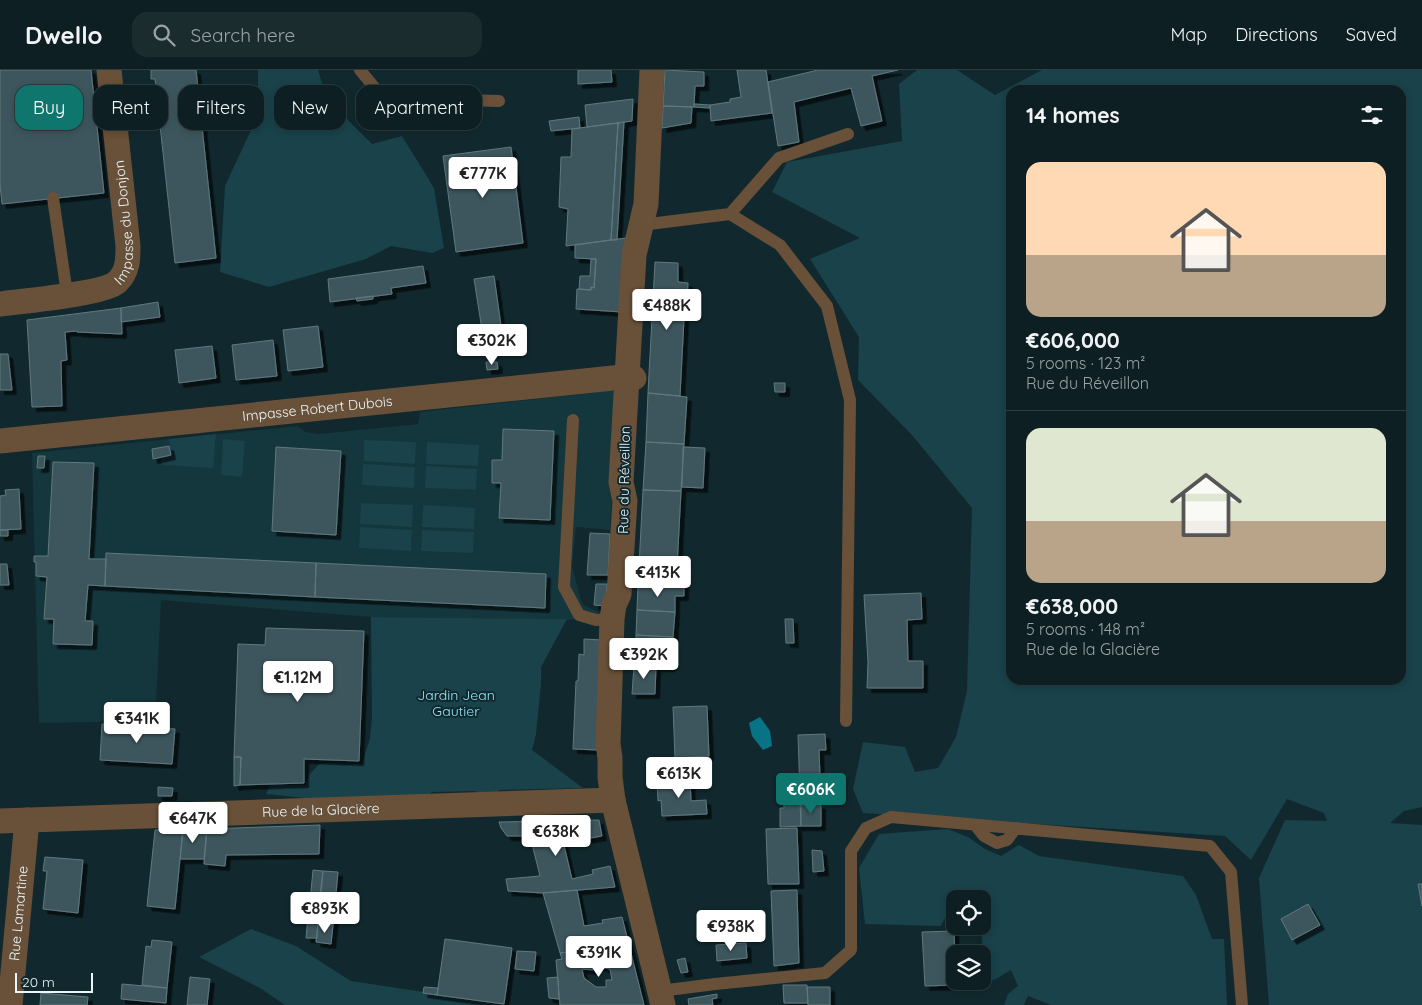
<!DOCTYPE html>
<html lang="en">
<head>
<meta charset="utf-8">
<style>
	body { margin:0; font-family:Quicksand,sans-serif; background:#1b2c2f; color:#f1f3f6; height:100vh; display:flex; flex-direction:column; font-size:19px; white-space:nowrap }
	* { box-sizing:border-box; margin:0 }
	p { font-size:16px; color:#9aa2a5 }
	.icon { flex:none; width:28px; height:28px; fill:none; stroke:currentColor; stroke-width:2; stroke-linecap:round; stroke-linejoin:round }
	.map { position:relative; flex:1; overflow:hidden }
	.details { position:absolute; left:1006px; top:15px; width:400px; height:600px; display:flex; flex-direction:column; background:#0d1f22; border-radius:15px; box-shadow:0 2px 8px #0003,0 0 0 1px #2d3d40 }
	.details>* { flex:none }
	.banner { position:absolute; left:15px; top:15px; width:475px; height:45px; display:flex; gap:10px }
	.tools { position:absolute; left:946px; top:820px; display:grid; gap:10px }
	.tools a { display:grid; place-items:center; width:45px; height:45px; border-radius:10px; background:#0d1f22; box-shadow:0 2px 8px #0003,0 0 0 1px #2d3d40; font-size:25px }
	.scale { position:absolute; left:15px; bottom:12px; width:78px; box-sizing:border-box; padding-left:5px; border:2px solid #e9f7fb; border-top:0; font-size:14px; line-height:18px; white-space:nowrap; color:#e9f7fb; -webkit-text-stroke:4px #11292e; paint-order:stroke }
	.price { position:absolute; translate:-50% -42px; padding:0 11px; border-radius:5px; background:#fff; color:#222; font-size:16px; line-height:32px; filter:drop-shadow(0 1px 2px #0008) }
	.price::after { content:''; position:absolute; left:50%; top:30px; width:15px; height:11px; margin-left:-8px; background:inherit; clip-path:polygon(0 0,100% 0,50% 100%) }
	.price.selected { background:#0f766e; color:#fff }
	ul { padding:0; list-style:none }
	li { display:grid; align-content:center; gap:10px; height:265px; padding:0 20px }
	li+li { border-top:1px solid #2d3d40 }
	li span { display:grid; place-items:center; height:155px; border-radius:15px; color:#555 }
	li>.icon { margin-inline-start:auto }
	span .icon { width:90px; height:90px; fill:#fffc; stroke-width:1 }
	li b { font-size:21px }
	h2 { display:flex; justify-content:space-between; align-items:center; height:60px; padding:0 20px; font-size:21px }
	.tag { padding:0 18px; border-radius:15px; background:#0d1f22; box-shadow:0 2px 8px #0003,0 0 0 1px #2d3d40; font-size:18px; line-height:45px }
	.tag.selected { background:#0f766e; color:#fff }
	header { display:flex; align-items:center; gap:30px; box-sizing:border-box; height:70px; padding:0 25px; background:#0d1f22; border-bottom:1px solid #2d3d40 }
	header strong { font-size:24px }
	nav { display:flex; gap:28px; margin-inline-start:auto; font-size:18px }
	.search { width:350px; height:45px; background:#1b2c2f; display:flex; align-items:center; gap:12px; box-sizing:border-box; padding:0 18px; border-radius:15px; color:#9aa2a5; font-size:19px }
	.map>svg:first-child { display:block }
	.built { fill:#14363d }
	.green { fill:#19424a; fill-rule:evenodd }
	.water { fill:#097386 }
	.building { fill:#3e575d; stroke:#5f797f; fill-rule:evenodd; filter:url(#shadow) }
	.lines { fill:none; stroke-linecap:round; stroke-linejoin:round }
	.service { stroke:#695038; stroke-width:12 }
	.minor { stroke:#695038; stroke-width:25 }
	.labels { text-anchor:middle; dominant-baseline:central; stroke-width:4; stroke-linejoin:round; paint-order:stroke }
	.street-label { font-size:14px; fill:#e9f7fb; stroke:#11292e }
	.park-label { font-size:14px; fill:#92e4f7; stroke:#11292e }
</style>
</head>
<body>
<header>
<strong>Dwello</strong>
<div class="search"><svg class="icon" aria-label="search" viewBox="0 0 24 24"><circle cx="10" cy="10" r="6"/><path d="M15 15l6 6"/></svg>Search here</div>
<nav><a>Map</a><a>Directions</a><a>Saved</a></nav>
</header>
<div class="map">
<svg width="1422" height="935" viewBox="0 0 1422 935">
	<defs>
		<filter id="shadow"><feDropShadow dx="4.5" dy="4.5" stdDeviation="0" flood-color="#0009"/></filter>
	</defs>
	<rect width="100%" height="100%" fill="#11292e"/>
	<path class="built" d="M618,320L610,460L576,457L572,496L582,534L596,541L606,550L371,547L161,530L156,633L98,652L39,653L32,383L297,356L306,362L318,364L410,355L418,354L420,342Z"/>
	<path class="green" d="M258,0H318L327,29L372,74L402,66L434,118L444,178L432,183L391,176L366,189L269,217L220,202L225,116L258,45Z
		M917,0H957L995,25L1042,0H1422V737L1404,741L1390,753L1422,755V935H1269L1259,808L1285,750L1327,751L1324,743L1287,729L1251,790L1225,766L863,743L853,719L863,672L905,677L915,702L938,698L956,667L967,621L972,438L912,365L858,310L859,267L810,189L860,168L772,122L787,92L902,71L899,14ZM1011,20H1401V610H1011Z
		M216,364L213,398L162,395L161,387L171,385L169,369Z
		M223,369L245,371L242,407L221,405Z
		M364,370L416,372L415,394L364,391Z
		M427,372L479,375L478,396L426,394Z
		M363,394L415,397L414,418L362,415Z
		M426,396L477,399L476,420L425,418Z
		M361,433L413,435L412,457L360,454Z
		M423,435L475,438L474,459L422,457Z
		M360,457L412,460L411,481L359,478Z
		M422,460L474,462L473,483L421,481Z
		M371,547L567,549L541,597V615L536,664L532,680L583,718L500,720L493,725L477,724L475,721L432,722L423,732L314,729L266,724L270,715H306L309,705L320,693L362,694L370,668L372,647Z
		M948,759L968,767L985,779L1001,786L1019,775L1039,786L1183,806L1196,825L1212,869H1224L1227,935H1051L1028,926L1024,935H1004L1008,924L1018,916L1011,900L994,910H985L981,856H982V829L948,826L945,848L941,856L865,854L859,798L879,764Z
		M251,859L296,876L351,911L509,935H285L260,918L199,887Z"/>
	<path class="water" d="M760,647L770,661L772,676L763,680L752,666L749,653Z"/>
	<path class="building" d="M0,0H91L104,123L2,134L0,115Z
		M151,0H196L216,188L175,193L155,9H151Z
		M578,0H611L612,12L578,14Z
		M665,0L704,2V16H695L694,37L663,36Z
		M737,0H766L772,43L711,51L710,35L730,32V29L741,27Z
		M818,0H898L872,6L882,51L861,56L851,18L794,32L799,72L778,76L768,12Z
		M633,29L632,51L587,57L585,35Z
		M694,34L710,35V38L694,37Z
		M663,36L692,37L691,53L662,58Z
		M579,47L580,58L551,61L549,51Z
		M624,52L617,170H611L618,53Z
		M618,53L611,170L566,176L568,139L559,137L561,87H571L572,59Z
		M511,77L523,173L456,182L443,86Z
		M626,168L622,242L576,239L577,219L591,220V217L594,218L596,189L575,188V175Z
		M591,189H596L594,218L591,217V220L579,219L580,206H590Z
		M655,192L678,193V212L688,213L687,229H685L680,326L648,323Z
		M423,196L426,213L391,218L392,224L330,232L328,209Z
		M494,206L502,263L483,266L474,209Z
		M373,226V229L357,231L356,228Z
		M158,232L160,247L121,252V238Z
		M121,238L122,264L77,262V261L65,262L67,290L61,291L62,336L32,337L27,250Z
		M318,256L323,297L288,301L283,260Z
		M273,270L277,306L236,310L232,275Z
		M212,276L216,308L179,313L175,280Z
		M0,284H8L12,320H0Z
		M486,292H497L498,299L487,300Z
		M774,313H785V322H775Z
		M648,323L687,327L684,374L646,372Z
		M503,359L554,361L550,450L499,448L501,413H492V390H502Z
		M646,372L684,374L681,421L643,420Z
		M169,376L171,385L153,389L152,379Z
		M276,377L341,381L336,465L272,461Z
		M683,377L705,378L703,418L682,417Z
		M38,386H45L44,398H37Z
		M53,392L94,393L89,489H106L105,516L88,515L85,551H93L92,575L53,574L54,549H44L47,507L36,506V492H34V486H48Z
		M19,419L21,459L0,460V426L6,425L5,420Z
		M643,420L681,421L676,516L638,515Z
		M0,460H8V466H0Z
		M590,463L610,464L608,505H587Z
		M106,483L316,493L315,527L105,516Z
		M316,493L546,504L545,538L315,527Z
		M0,494H7L9,515H0Z
		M676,509L685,510L684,516H676Z
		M596,514H607L606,536L594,535Z
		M638,515L684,516V526H675V542L637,540Z
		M921,523L922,549L907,550L908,591H923V618H867L868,592L864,525Z
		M637,540L675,542L673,567L636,565Z
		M785,549H793L794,573H786Z
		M266,558L364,561L359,691L304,689V713L240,715L241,687H234L238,574L265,575Z
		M636,565L673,567L671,597L634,596Z
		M584,569L602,570L598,680L573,679L576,611H578L579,584L584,585Z
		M634,596L656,597L655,624H632Z
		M707,636L709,686L675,688L673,637Z
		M102,654L175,659L172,694L100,690Z
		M825,664L826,680H819L820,707H827L828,722L800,723L798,665Z
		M234,687H241L240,715L234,716Z
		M799,705L801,756L780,757V738H784L782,706Z
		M690,709L691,731L706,730L707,744L662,746L661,730L658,731L657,711Z
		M158,717L173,718L172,726H158Z
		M801,734L821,735V756H801Z
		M599,750L602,766L585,769L583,764L562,767L572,809L593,804L592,800L610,796L615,817L543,823L508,821L506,809L540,806L530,766H507L501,758L499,752Z
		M320,755L319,784L226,785L225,796L204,794L207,759Z
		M797,758L799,814H768L766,759Z
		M183,759L175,839L147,836L155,760Z
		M183,759H207L204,789H180Z
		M812,780L822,781L824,801L813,802Z
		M45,787L83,790L78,843L43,839L47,801H43Z
		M313,800L323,801L319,834L310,832Z
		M323,801L338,802L333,855L318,854Z
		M1418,814H1422V836Z
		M577,820L584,856L603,853L602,850L622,847L629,875L560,883L543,823Z
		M797,820L799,893L774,896L771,821Z
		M310,832L319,834L318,848L308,847Z
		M1308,834L1320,855L1292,870L1281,849Z
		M308,847L318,848L317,868H306Z
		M318,854L333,855L331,874L316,872Z
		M954,861L956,915L925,916L922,862Z
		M445,869L512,878L504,934L437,925Z
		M152,870L172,872L167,918L142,915L146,876L151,877Z
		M746,873L747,888L717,891L716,875Z
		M629,875L644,935H560L556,890L562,889L560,883ZM604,896V898L610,899L612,910H606V917H596L584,908L582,899L593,900V897Z
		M517,881L536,882L534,901L515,899Z
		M685,888L688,902L681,903L677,890Z
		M190,907L210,909L207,935H187Z
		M558,907L559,929L549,928L547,908Z
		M122,914L167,918L166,933L121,929Z
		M783,915H807L808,933H784Z
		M424,917L438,918L437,925L423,923Z
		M807,917H830V935H808Z
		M41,923L88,927L87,935H40Z
		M717,924V928L712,929L713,935H689L688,929Z"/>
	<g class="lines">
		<path class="service" d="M360,0L383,28L499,31
			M53,128L67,224
			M730,144L779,88L848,64
			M641,155L730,144L780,175L827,236L850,330L846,651
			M573,350L564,517L579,545L596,550L612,549
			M975,755L984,766L997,773L1007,770L1016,758
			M660,921L715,914L825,903L851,880V781L866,758L891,747L1210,776L1231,802L1242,935"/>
		<g class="minor">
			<path d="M652,0L646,134L634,185L621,412L625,431L619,524L614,535L612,549L608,674L610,688V707L613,730L663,935"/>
			<path id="s1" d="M0,234C22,231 104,224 117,212C128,202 128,189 128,176L109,0"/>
			<path id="s2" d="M0,371L623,307L634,308"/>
			<path id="s3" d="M0,751L613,730"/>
			<path id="s4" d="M10,935L27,750"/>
		</g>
	</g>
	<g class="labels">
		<g class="street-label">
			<text stroke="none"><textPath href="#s1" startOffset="182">Impasse du Donjon</textPath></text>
			<text stroke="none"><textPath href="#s2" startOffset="319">Impasse Robert Dubois</textPath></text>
			<text transform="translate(624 410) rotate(-89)">Rue du Réveillon</text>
			<text stroke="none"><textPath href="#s3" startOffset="321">Rue de la Glacière</textPath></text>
			<text stroke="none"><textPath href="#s4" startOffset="92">Rue Lamartine</textPath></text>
		</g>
		<g class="park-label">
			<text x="456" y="625">Jardin Jean<tspan x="456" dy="16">Gautier</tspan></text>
		</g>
	</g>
</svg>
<div class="tools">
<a><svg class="icon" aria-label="locate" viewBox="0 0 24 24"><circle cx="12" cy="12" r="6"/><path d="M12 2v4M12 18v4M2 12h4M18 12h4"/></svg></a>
<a><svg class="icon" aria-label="layers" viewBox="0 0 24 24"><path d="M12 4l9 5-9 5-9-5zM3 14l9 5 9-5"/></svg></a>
</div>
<div class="scale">20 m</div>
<b class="price" style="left:483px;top:129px">€777K</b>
<b class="price" style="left:667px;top:261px">€488K</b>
<b class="price" style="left:492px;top:296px">€302K</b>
<b class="price" style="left:658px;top:528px">€413K</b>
<b class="price" style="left:644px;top:610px">€392K</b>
<b class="price" style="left:298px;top:633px">€1.12M</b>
<b class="price" style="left:137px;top:674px">€341K</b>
<b class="price" style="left:679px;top:729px">€613K</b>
<b class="price selected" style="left:811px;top:745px">€606K</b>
<b class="price" style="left:193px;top:774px">€647K</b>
<b class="price" style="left:556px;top:787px">€638K</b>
<b class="price" style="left:325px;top:864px">€893K</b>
<b class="price" style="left:731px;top:882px">€938K</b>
<b class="price" style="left:599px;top:908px">€391K</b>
<div class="banner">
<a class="tag selected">Buy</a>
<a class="tag">Rent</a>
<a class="tag">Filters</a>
<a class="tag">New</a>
<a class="tag">Apartment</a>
</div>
<section class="details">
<h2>14 homes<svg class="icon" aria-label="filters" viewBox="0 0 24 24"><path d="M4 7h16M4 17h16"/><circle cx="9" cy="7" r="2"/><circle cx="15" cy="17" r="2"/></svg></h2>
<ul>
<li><span style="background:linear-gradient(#ffd9b3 60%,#b9a48a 0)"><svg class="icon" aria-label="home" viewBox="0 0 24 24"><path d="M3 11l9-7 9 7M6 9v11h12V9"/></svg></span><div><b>€606,000</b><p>5 rooms · 123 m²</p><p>Rue du Réveillon</p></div></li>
<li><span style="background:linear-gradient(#dfe7d0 60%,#b9a48a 0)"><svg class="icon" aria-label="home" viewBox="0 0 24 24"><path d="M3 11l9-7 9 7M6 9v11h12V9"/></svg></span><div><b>€638,000</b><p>5 rooms · 148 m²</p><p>Rue de la Glacière</p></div></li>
</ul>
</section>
</div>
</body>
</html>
